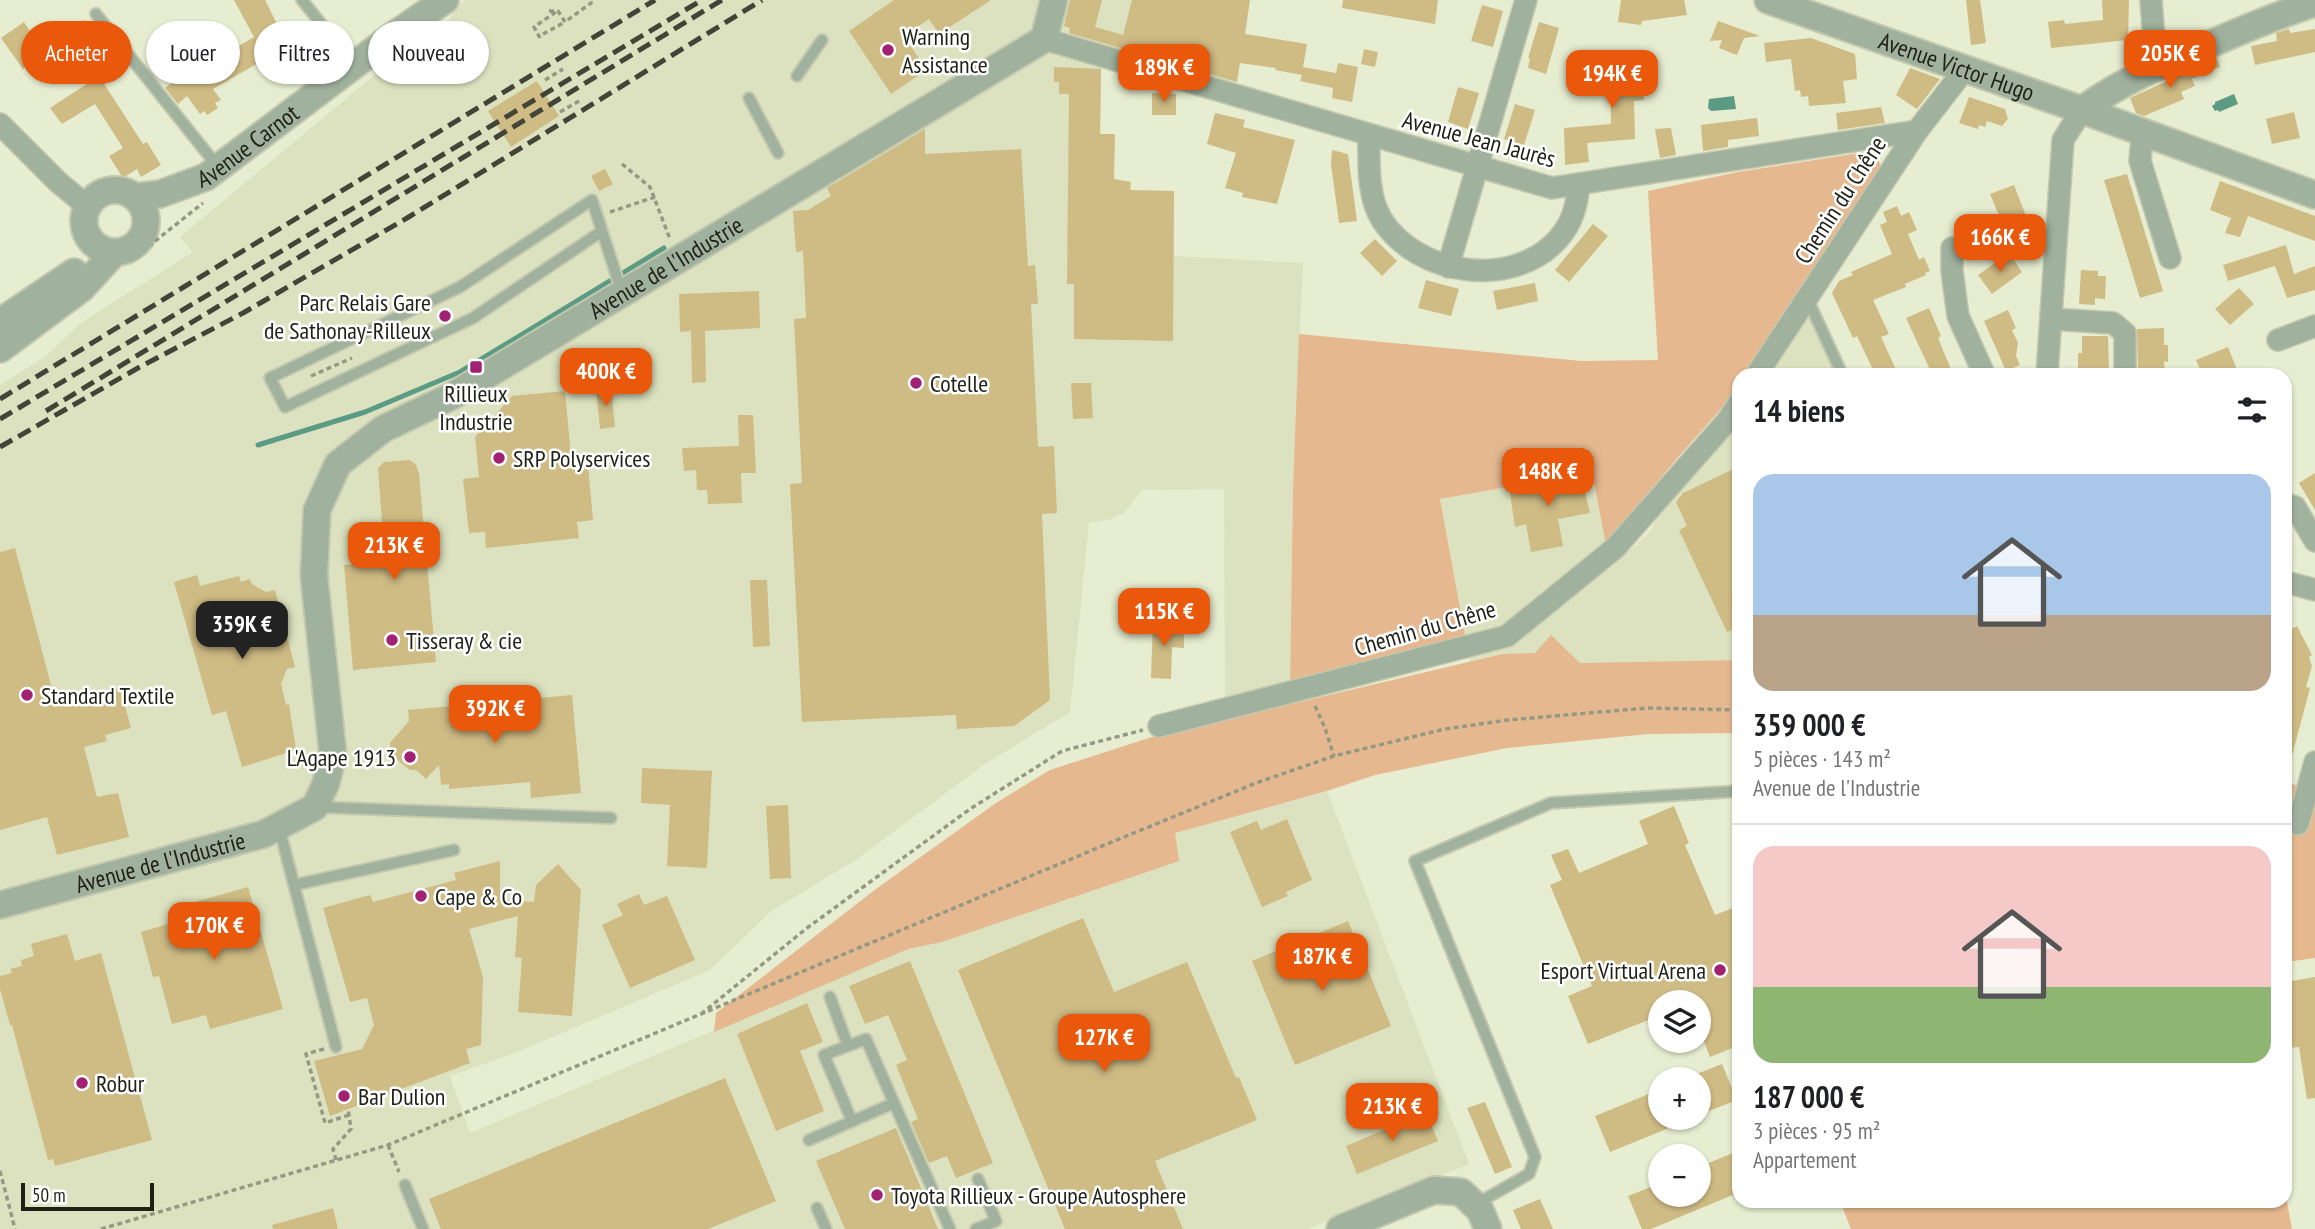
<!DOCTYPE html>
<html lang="fr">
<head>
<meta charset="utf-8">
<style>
	body { margin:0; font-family:"PT Sans Narrow",sans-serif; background:#f6f6f6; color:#202124; height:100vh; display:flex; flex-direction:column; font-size:26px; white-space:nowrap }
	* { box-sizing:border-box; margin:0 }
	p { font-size:23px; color:#757577 }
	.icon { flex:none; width:38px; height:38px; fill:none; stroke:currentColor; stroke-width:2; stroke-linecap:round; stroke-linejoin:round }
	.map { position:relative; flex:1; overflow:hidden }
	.sheet { position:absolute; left:1732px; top:368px; width:560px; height:840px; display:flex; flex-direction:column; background:#fff; border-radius:21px; box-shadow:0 2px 5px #0004 }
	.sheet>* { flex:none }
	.guide { position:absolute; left:21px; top:21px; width:665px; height:63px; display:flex; gap:14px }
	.tools { position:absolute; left:1648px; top:990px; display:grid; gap:14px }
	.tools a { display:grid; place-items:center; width:63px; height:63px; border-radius:50%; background:#fff; box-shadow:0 2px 5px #0004; font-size:35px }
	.scale { position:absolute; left:21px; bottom:18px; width:133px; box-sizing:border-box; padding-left:7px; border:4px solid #1e2016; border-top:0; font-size:19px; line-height:24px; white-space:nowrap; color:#1e2016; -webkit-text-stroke:5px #fff; paint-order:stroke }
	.price { position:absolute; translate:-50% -60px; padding:0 16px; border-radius:14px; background:#ea580c; color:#fff; font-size:23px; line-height:46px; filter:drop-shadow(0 2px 4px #0008) }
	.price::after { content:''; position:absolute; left:50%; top:42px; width:21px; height:16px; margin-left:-10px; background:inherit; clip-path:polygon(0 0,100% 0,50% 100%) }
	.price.on { background:#222; color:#fff }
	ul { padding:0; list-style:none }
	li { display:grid; align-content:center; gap:14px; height:371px; padding:0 21px }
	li+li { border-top:2px solid #e0e0e0 }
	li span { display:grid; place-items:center; height:217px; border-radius:21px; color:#555 }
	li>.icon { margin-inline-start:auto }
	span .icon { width:126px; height:126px; fill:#fffc; stroke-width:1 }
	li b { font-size:30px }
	h2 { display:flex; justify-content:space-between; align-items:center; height:84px; padding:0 21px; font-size:30px }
	.pill { padding:0 24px; border-radius:32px; background:#fff; box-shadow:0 2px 5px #0004; font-size:24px; line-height:63px }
	.pill.on { background:#ea580c; color:#fff }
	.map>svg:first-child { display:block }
	.built { fill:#dce2bf }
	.green { fill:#e5b88f }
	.water { fill:#5b9b83 }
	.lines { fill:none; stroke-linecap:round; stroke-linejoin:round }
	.stream { stroke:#5b9b83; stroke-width:5 }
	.building { fill:#cfbb84 }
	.service-casing { stroke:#c3c8af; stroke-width:14 }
	.minor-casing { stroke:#c3c8af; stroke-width:24 }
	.tertiary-casing { stroke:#c3c8af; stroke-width:30 }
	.path { stroke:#959984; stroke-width:3.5; stroke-dasharray:5 3.5; stroke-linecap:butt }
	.service { stroke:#a0b19d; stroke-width:10 }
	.minor { stroke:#a0b19d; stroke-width:21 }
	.tertiary { stroke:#a0b19d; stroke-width:26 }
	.rail { stroke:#414437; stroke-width:5; stroke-dasharray:14 7; stroke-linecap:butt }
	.poi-dot { fill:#a12273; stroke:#fff; stroke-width:2.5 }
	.labels { text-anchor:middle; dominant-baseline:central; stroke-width:5; stroke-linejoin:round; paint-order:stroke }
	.poi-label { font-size:24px; fill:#1e2016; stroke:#fff; text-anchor:start }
	.street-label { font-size:24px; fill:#1e2016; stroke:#fff }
</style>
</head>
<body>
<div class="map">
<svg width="2315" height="1229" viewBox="0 0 2315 1229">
	<rect width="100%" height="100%" fill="#e7edd0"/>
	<path class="built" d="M467,0H1248L1235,88L1228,105L1101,68L1100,172L1097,179L1131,182V190L1174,191V256L1303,263L1293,487L1290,689L1225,706L1224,489L1142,490L1124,513L1111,519L1089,523L1070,712L985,764L857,859L770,912L710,970L515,1053L450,1076L470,1133L908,949L942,942L1178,860L1174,833L1327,791L1469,1164L1308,1229H0V385L45,357L82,322L193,252L180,237L383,68L450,20L452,8Z
		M1806,309L1837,374H1767Z
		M1739,414V660L1580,663L1535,653L1502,654L1470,661L1440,499L1592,472L1606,545L1612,566L1651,531L1659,511Z"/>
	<path class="green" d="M1866,152L1878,159L1882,168L1747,374H1740L1739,386L1735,393L1673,463L1606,545L1592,472L1440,499L1465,635L1290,689L1293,487L1299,334L1581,361L1658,360L1648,191L1738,172Z
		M1551,635L1580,663L1739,660V733L1649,734L1507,748L1375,775L1327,791L1175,833L1179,861L942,942L908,949L714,1032L716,1013L876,889L996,803L1050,770L1152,737L1502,654L1535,653Z
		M2286,782L2315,791V958L2286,962Z
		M2286,1197L2292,1229H1851L1840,1201L2286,1200Z"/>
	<path class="water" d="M1599,60H1603L1605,85L1594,86L1592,68L1597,66Z
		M2234,94L2238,104L2219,112L2218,110L2215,111L2212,106L2215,104V102Z
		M1734,96L1736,109L1711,111L1708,108L1709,99Z"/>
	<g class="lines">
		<path class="stream" d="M258,445L365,412L460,372L664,248"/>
	</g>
	<path class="building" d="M234,0H265L288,46L213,89L221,100L215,103L218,108L207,115L204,111L200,114L187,96L178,104L165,88L202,59L203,61L222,49L225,54L254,37Z
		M894,0H991L939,34L929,19L904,36L927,70L891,94L849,31Z
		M1070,0H1102L1095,27L1123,35L1132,0H1250L1245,34L1307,44L1303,67L1336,73L1338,63L1358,67L1352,102L1332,98L1333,88L1300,81L1302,75L1275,70L1276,68L1240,63L1237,82L1069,33L1070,28L1064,26Z
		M1343,0H1438L1435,24L1342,8Z
		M1621,0H1684L1687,15L1642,21L1641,25L1618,22Z
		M1966,0H1980L1986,43L1971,45Z
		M2102,0H2129L2128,40L2051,48L2048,22L2064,20L2065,24L2103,20Z
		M1482,5L1503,11L1493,47L1471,41Z
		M83,20L97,37L79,52L65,35Z
		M1718,21L1760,36L1744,38L1737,55L1719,48L1722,40L1710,41Z
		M24,22L44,53L23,69L1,38Z
		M1539,22L1559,28L1546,74L1528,68L1530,58H1528Z
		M2289,29L2290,33L2315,29V52L2255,65L2251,46L2277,41L2276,33Z
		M1811,38L1855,54L1857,79L1843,81L1846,103L1809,106L1808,96L1801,97L1800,90L1795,91L1791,59L1766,62L1764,43Z
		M1364,49L1378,52L1375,67L1361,64Z
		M1639,58V60H1650L1652,81H1642L1644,100L1634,101L1635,139L1587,143L1589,162L1565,165L1564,128L1611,124L1610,60Z
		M2217,58L2220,67L2192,79L2195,86L2181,92L2184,99L2144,116L2136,113L2130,98Z
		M1054,67L1101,69L1100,134H1115L1114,179L1131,182L1130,190L1174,191L1173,341L1074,339V284H1067L1069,94H1059V82H1054Z
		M1910,68L1940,79L1917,109L1896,95Z
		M99,76L143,144L147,142L161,165L141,177L137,169L123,178L109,156L123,148L95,104L62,124L50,108Z
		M537,81L559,116L511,147L488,111Z
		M1458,87L1479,93L1468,129L1448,122Z
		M1152,93L1176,94V115H1152Z
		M1969,97L2005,109L2008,119L2002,126L1987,121L1985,127L1979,125L1978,129L1959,123Z
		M1515,104L1535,110L1524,145L1504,139Z
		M1881,107L1885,123L1838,130L1836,113Z
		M2294,112L2300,138L2272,144L2266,119Z
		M1215,113L1245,120L1243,127L1295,140L1277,204L1242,197L1243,193L1225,188L1236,153L1207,144Z
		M1757,118L1759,136L1728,140V147L1703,151L1701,125Z
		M1671,128L1676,155L1660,158L1655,129Z
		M925,129V154L1021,149L1028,266L1035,265L1038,304H1031L1038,447L1054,446L1057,513L1042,514L1050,700L1014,726L957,729L956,715L802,722L790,484L802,483L794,319L806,318L803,251L796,252L793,211L808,210L831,196L827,188Z
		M1332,150L1348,154L1357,221L1339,223L1331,164Z
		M605,169L613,184L599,191L591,176Z
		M2127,174L2163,291L2140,298L2104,180Z
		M2220,181L2315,216V241L2248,216L2240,237L2225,233L2231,218L2210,210Z
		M2014,185L2026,216L2003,225L1990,194Z
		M1897,206L1901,216L1909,212L1917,230L1908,234L1919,260L1924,257L1930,271L1925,273L1926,275L1905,284L1906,287L1873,300L1889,334L1881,337L1898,374H1875L1857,336L1853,338L1832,293L1839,281L1853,275L1851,272L1892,254L1880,225L1887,222L1883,212Z
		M1593,224L1608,236L1569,282L1555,270Z
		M1375,239L1397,261L1382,276L1360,253Z
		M2286,245L2294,274L2315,266V290L2287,298L2275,266L2228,281L2223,265Z
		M2009,253L2022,272L1992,294L1978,275Z
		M2081,270L2098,271V276H2106L2105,299L2095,298V305L2079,304Z
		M1426,280L1459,289L1451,316L1418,308Z
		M1535,283L1538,301L1497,310L1493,291Z
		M2239,288L2254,304L2230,325L2215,309Z
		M759,291L760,328L705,331L706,382L692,383L691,331L680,332L679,294Z
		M1929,308L1941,336L1938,338L1953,374H1932L1906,318Z
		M2008,310L2016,328L2012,330L2018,343L2016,356L2020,365L2006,371L1984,321Z
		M2164,328V345H2168V362L2164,361L2165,374H2138L2137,329Z
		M2082,336H2108L2109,374H2082V369H2078V353H2082Z
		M2228,347L2237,370L2224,374H2202L2196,360Z
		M1071,383H1091L1093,418L1073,419Z
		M611,387L615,427L600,429L596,389Z
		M565,391L572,467L588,466L593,520L577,522L579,538L486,548L485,532L469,533L463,479L479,477L475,437L512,396Z
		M738,415H753L756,473H741L742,503L708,504L707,490H697L696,470L684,471L682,448L739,446Z
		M410,460L416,465L419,474L436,662L353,670L344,565L385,561L378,468L384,462Z
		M1740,466V627L1727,632L1679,530L1687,526L1676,502L1683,493Z
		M2315,473V510L2299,483Z
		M1581,474L1590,513L1558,519L1563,546L1531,552L1526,524L1515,527L1509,486Z
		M15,548L56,704L120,687L131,728L105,735L107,741L84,747L97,797L118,793L129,837L57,855L47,817L0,830V552Z
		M197,575L200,586L239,576L241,582L250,579L252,584L266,592L275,590L295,667L287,669L281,684L286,705L289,704L296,750L242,767L226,711L212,715L174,582Z
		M750,580H767L770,646L753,647Z
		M1153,619L1173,620V632L1184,633V648L1172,647L1171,679L1151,678Z
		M2297,626L2312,655L2309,657L2312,666L2306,687L2310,688L2290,763L2286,762V632Z
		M572,695L581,793L531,798L530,782L449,789V784L441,785L439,765L426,779L416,770H410L391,755L390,743L409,721L408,710Z
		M642,768L712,771L707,868L667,866L670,805L641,803Z
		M788,805L791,878L770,879L766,806Z
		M1674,806L1689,843L1685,845L1715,915L1740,905V1045L1710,1057L1699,1029V1003H1661V1015L1588,1044L1568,996L1592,986L1550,885L1562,880L1551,855L1568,849L1579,873L1648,844L1639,821Z
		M1287,819L1312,880L1286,892L1288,896L1262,907L1230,832L1257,821L1261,830Z
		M500,861V899L534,902L536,885L558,864L581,890L572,1016L518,1012L522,958L515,957L518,916L469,929L483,977L481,1045L466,1049L470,1063L330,1116L314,1061L362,1049L374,1025L367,998L350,1002L323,908L370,895L373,902L456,880L454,873Z
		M248,887L283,1009L210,1029L206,1015L172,1024L159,976L153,977L141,932L192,917L188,904Z
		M639,894L644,905L667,896L695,960L630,988L602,925L623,915L617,904Z
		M1083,918L1114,992L1187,962L1236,1078L1239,1077L1257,1120L1155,1161L1183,1229H1065L958,970Z
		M1348,921L1391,1026L1295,1065L1252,961Z
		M67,934L75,961L101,953L152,1140L55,1166L53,1159L48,1160L12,1025H10L0,989V976L12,973L10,969L22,966L21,960L34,956L31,944Z
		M910,961L993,1163L956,1178L947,1156L929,1163L911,1122L918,1119L896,1065L907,1060L888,1015L865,1024L849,986Z
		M2315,977V1098L2307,1099L2299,1047L2288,1048L2286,1032V982Z
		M807,1003L823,1042L800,1051L824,1111L776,1131L737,1034Z
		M1722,1064L1737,1100L1699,1115V1073Z
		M725,1078L776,1201L708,1229H441L429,1199Z
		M1661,1089V1118L1691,1119L1610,1152L1595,1116Z
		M1485,1102L1512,1167L1495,1174L1467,1108Z
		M1426,1112L1438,1141L1357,1174L1346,1146Z
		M896,1128L938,1229H845L816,1161Z
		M1740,1150V1192L1651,1229H1642L1628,1196L1661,1183V1195H1699V1167Z
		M1540,1199L1553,1229H1521L1513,1210Z
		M333,1208L338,1229H273L272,1225Z"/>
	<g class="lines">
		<defs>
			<path id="service" d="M302,0L354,65
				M96,14L218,167
				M797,76L822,40
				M749,98L778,153
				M602,231L473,318L285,407L270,378L460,287L592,200L622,293
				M1807,298L1842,374
				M315,807L611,818
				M279,827L336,1047
				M294,885L454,850
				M830,997L848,1046
				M852,1121L824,1055L866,1039L894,1103
				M809,1140L894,1103L950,1229
				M405,1185L423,1229
				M1476,1204L1529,1174L1535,1157L1415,861L1551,803L1740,791
				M817,1208L826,1229
				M976,1229L996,1221L978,1179"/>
			<path id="minor" d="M2151,0L2156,66
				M1044,39L1552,188L1917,131L1965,69
				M0,124L58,182L87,206
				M2145,133L2141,148L2140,161L2170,258
				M1369,136C1369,163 1367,196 1382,220C1418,276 1514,290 1559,238C1573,222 1577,204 1579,184
				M1952,248V271L1958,316L1984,374
				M1448,267L1526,0
				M2052,319L2113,323L2125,333V374
				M2278,340L2315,326
				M1757,374L1917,131
				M2047,374L2063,140L2082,110
				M2286,504L2295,507L2315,541
				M2286,582L2315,590
				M1159,726L1507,636L1615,548L1728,420L1740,401
				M2298,824L2315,762"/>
			<g id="tertiary">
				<path id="s1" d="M1768,0L2082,110L2315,195"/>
				<path d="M2082,110C2121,81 2165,63 2210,44C2245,29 2279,14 2315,3"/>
				<circle cx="115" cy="221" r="31"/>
				<path id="s2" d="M135,197L160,194L206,177L394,35L445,0"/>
				<path d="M0,322L74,272"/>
				<path d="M0,349L82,288L114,253"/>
				<path id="s3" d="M0,905L264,834L315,807L326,783L333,755L314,576L317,510L338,464L383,429L452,396L1044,39L1054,0"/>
				<path d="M1340,1229L1434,1190L1461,1192L1480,1210L1488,1229"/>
			</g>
		</defs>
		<use href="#service" class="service-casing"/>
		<use href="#minor" class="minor-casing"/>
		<use href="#tertiary" class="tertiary-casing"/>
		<path class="path" d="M549,11H558L565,22L591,3V0
			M543,34L565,22
			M540,38L534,27L556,12
			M545,80L563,69
			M560,112L581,100
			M622,164L650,187L670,239
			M610,212L655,197
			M135,257L203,203
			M311,376L352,358
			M1315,706L1325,728L1334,756
			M701,1014L807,928L970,809L1062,751L1143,730
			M324,1049L306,1054L325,1123L349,1115
			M388,1145L399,1172
			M336,1160L333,1149L351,1129L348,1109
			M0,1171L15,1229
			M101,1229L388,1145L1107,844L1256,783L1334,756L1445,729L1508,720L1647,708L1740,710"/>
		<use href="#service" class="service"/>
		<use href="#minor" class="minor"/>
		<use href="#tertiary" class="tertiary"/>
		<path class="rail" d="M0,399L655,0
			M46,411L722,0
			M0,419L702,0
			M0,447L138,368L243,313L407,218L762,0"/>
	</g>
	<g class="poi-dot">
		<circle cx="888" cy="50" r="7"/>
		<circle cx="445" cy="316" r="7"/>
		<rect x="469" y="360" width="14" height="14" rx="3.5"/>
		<circle cx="916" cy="383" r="7"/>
		<circle cx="499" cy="458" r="7"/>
		<circle cx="392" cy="640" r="7"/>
		<circle cx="27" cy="695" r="7"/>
		<circle cx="410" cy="757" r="7"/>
		<circle cx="421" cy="896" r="7"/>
		<circle cx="1720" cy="970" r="7"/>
		<circle cx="82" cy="1083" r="7"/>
		<circle cx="344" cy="1096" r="7"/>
		<circle cx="877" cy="1195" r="7"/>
	</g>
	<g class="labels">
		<g class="poi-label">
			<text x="902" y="36">Warning<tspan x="902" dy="28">Assistance</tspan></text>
			<text x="431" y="302" text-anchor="end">Parc Relais Gare<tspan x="431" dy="28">de Sathonay-Rilleux</tspan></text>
			<text x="930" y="383">Cotelle</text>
			<text x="476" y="393" text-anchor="middle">Rillieux<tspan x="476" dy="28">Industrie</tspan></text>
			<text x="513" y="458">SRP Polyservices</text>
			<text x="406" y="640">Tisseray &amp; cie</text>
			<text x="41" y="695">Standard Textile</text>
			<text x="396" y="757" text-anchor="end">L'Agape 1913</text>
			<text x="435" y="896">Cape &amp; Co</text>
			<text x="1706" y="970" text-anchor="end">Esport Virtual Arena</text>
			<text x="96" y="1083">Robur</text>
			<text x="358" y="1096">Bar Dulion</text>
			<text x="891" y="1195">Toyota Rillieux - Groupe Autosphere</text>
		</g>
		<g class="street-label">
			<text stroke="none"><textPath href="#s1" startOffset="200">Avenue Victor Hugo</textPath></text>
			<text transform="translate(1479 139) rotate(15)">Avenue Jean Jaurès</text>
			<text stroke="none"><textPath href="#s2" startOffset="126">Avenue Carnot</textPath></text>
			<text transform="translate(1840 200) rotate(-57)">Chemin du Chêne</text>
			<text stroke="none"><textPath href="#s3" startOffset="1066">Avenue de l'Industrie</textPath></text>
			<text transform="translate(1425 628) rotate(-16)">Chemin du Chêne</text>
			<text stroke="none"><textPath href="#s3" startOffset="166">Avenue de l'Industrie</textPath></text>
		</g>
	</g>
</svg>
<div class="tools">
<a><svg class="icon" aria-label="layers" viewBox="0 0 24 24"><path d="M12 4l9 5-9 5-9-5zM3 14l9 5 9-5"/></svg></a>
<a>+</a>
<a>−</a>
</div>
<div class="scale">50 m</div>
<b class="price" style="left:2170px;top:90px">205K €</b>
<b class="price" style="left:1164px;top:104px">189K €</b>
<b class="price" style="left:1612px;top:110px">194K €</b>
<b class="price" style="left:2000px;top:274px">166K €</b>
<b class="price" style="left:606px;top:408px">400K €</b>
<b class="price" style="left:1548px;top:508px">148K €</b>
<b class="price" style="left:394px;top:582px">213K €</b>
<b class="price" style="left:1164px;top:648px">115K €</b>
<b class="price on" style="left:242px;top:661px">359K €</b>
<b class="price" style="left:495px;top:745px">392K €</b>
<b class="price" style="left:214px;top:962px">170K €</b>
<b class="price" style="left:1322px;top:993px">187K €</b>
<b class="price" style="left:1104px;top:1074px">127K €</b>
<b class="price" style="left:1392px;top:1143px">213K €</b>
<div class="guide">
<a class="pill on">Acheter</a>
<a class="pill">Louer</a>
<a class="pill">Filtres</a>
<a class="pill">Nouveau</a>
</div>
<section class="sheet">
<h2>14 biens<svg class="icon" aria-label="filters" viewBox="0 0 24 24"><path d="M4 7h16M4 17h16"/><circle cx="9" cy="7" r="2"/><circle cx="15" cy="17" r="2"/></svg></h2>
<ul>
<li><span style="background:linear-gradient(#a9c7e8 65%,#b9a48a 0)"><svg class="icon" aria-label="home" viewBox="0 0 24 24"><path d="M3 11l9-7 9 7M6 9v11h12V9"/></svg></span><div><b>359 000 €</b><p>5 pièces · 143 m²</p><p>Avenue de l'Industrie</p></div></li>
<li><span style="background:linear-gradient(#f6c9c9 65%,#8fb573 0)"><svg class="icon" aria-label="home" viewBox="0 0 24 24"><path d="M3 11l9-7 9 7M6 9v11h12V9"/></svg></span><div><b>187 000 €</b><p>3 pièces · 95 m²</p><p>Appartement</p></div></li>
</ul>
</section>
</div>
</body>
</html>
